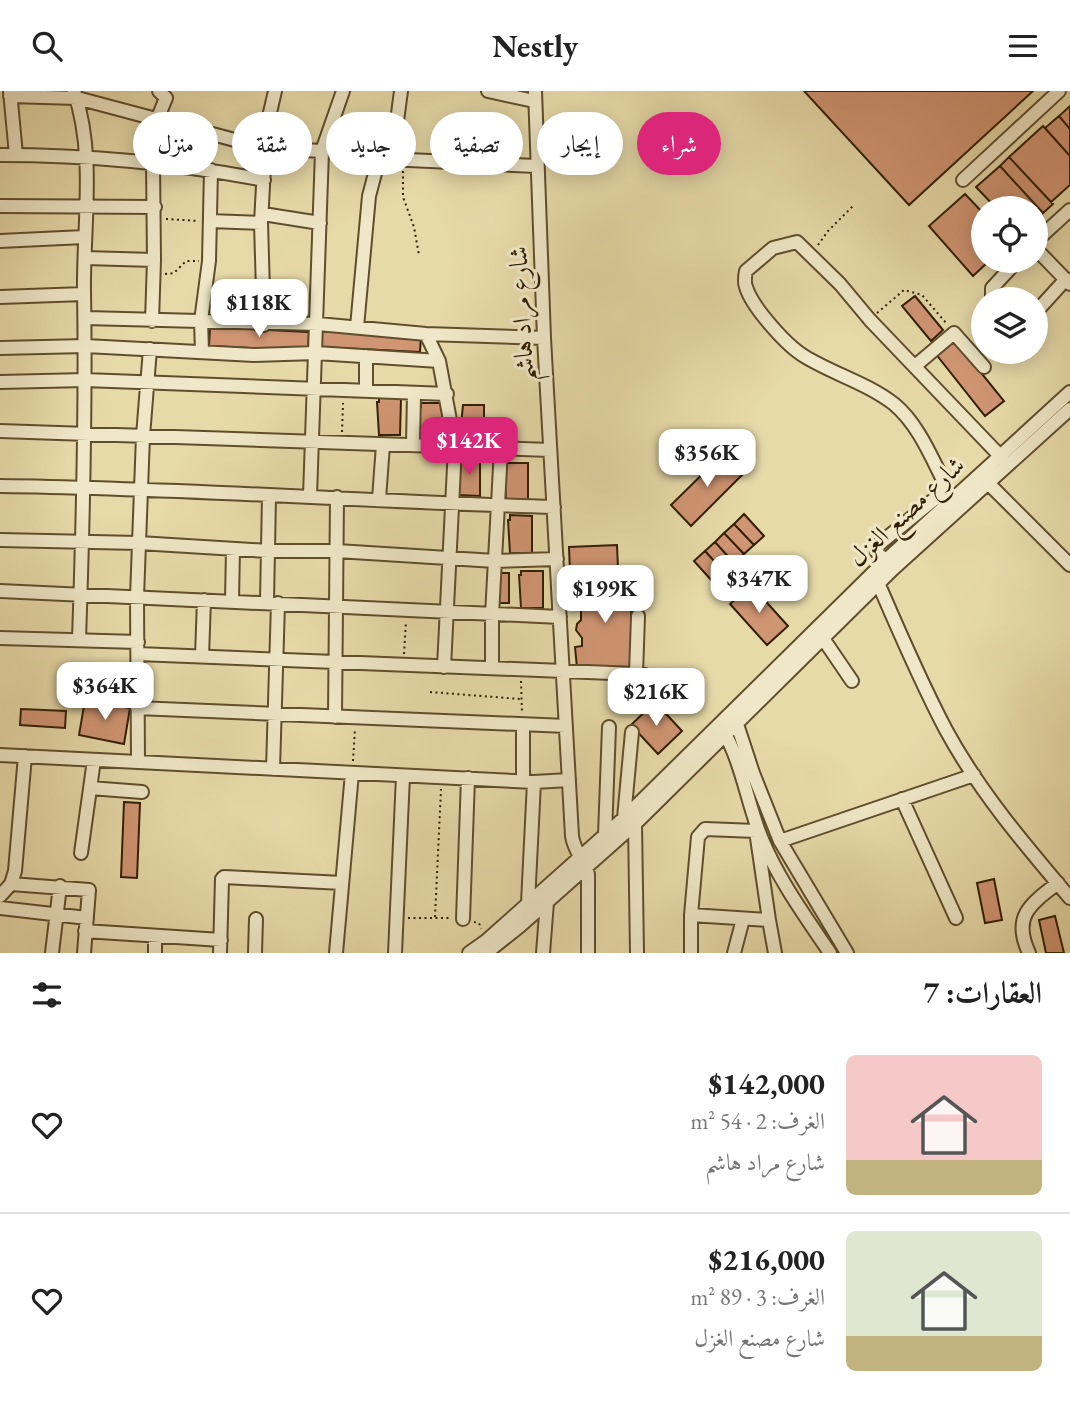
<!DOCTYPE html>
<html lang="ar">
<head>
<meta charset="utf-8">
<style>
	body { margin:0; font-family:"EB Garamond",Amiri,serif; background:#f6f6f6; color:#222; direction:rtl; height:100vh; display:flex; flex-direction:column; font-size:26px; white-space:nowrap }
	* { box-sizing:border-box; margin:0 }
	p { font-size:23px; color:#767676 }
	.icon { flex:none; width:38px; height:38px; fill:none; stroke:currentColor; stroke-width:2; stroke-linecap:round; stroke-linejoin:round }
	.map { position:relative; height:862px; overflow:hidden; direction:ltr }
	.panel { display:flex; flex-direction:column; background:#fff; flex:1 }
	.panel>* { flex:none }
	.guide { position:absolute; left:21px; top:21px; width:700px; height:63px; direction:rtl; display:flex; gap:14px }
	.tools { position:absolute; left:971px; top:105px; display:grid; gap:14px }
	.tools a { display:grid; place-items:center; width:77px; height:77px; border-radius:50%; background:#fff; box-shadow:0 4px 18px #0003; font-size:35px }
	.price { position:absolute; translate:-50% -60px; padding:0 16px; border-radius:14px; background:#fff; color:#222; font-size:23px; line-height:46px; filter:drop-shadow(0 2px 4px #0008) }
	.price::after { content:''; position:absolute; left:50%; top:42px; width:21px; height:16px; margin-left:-10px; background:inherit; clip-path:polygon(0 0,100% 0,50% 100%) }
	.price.current { background:#db2777; color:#fff }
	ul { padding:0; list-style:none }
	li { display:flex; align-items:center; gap:21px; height:175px; padding:0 28px }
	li+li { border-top:2px solid #e0e0e0 }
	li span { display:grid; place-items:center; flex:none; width:196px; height:140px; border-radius:10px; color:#555 }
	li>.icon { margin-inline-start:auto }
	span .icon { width:84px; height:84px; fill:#fffc; stroke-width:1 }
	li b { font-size:30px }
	h2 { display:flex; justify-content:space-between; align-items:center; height:84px; padding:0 28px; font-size:30px }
	.tag { padding:0 24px; border-radius:32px; background:#fff; box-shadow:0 4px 18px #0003; font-size:24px; line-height:63px }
	.tag.current { background:#db2777; color:#fff }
	header { display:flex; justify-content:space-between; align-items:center; height:91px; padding:0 28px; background:#fff; font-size:32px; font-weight:700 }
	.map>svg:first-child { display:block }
	.building { fill:#d09573; stroke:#321f04; stroke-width:2 }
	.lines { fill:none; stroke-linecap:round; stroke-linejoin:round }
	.minor-casing { stroke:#5f4e2d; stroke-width:16 }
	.path { stroke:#321f04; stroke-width:2; stroke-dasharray:2 3.5; stroke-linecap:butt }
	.minor { stroke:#efe7c7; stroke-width:12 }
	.labels { text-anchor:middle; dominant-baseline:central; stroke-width:6; stroke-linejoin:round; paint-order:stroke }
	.street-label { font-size:26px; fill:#321f04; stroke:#efe7c7 }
</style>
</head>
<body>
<header><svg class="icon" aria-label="menu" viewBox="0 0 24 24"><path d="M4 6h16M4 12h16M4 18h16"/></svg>Nestly<svg class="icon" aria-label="search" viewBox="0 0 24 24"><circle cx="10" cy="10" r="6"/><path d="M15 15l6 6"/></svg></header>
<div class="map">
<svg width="1070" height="862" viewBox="0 0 1070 862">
	<rect width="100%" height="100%" fill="#e7daa9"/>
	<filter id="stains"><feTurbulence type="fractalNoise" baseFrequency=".00286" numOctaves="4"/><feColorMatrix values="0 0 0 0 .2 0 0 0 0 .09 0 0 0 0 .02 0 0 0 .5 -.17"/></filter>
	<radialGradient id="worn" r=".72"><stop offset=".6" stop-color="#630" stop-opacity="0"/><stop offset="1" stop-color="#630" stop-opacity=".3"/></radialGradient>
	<path class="building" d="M804,0H1033L909,114Z
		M1070,15V38L1059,25Z
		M1059,25L1070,38V65L1045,37Z
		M1043,35L1070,65V94L1051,111L1009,66Z
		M1009,66L1053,113L1043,122L1000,75Z
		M1000,75L1043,122L1036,128V117H996L976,96Z
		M965,103L984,123V170H989L973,185L929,135Z
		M915,205L943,239L931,250L902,215Z
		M210,236L309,241L308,260L209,255Z
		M321,240L421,245L420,261L320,256Z
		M953,247L1004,310L985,325L935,262Z
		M379,306L401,307L400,344H379L377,311H379Z
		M421,312H443L442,349H420L419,316H421Z
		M463,314H484V352L462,351V344H460Z
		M724,362L744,382L691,435L671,414Z
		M458,367L480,368V405L458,404Z
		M507,372H528V410L506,409L504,376L506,377Z
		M744,423L764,445L754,454L734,433Z
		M510,424L532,425V462H510L508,429H510Z
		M734,433L754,454L744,463L724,442Z
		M724,442L744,463L734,472L715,451Z
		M715,451L734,472L724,481L705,460Z
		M617,454L618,478L570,481L569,456Z
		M705,460L724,481L713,491L694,470Z
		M736,476L748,490L728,508L716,495Z
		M521,480H543V517H521L519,484H521Z
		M498,482H509V512H497Z
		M630,489L633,579L577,577L575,556L582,555V547L576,539L577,533L581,529V517H575V493L580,491L584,493V491Z
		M751,494L788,535L767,554L730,513Z
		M85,609L130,617L124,653L79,644Z
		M655,611L682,640L658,663L631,634Z
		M21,618L66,620L65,637L20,634Z
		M124,711L140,712L137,787L121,786Z
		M994,788L1002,829L985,832L977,792Z
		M1055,825L1064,862H1046L1039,829Z"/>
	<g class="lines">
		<defs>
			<path id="minor" d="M10,0L16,64
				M74,0C96,64 83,135 84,201C86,317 83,432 79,548
				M488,0L534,10
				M535,0L544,247L572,745C574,760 584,769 588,783V862
				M10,5L77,7L265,57L322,60
				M0,64C89,64 176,72 264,89
				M392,68L401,0
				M963,89L1059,0
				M0,115L155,116
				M263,123L320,132
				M210,130L261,132
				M0,150L84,146
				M1036,150L1070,119
				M1036,158L1070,193
				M85,167L154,169
				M0,206L84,203
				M992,208V197L1017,170
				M1036,221L1066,188
				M86,227L318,233L426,243L544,247
				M152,230L154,169L153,71L157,29L166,7L159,0
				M264,234L261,132L266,39L275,0
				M357,236L369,105L378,71L387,68L536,75
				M426,243L439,270
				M0,257L86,255L254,264L316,262L439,270L455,356L444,576
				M202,261L201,230L209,170L211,79
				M915,275L954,242L984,276
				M0,291L85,289L447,303
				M366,299V265
				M0,340L550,359
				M413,353L414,303
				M984,388L1070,474
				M0,395C185,397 369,411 554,416
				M310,405L322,60L343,0
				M379,408L383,354
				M0,449L139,452L268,460H337L495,470L557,468
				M890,475L877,461L878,454L942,402L945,396L943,389C930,363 917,332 894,313C867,292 833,283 804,265C786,254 752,216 746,196C744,191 745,185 746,180L773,157L797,151L840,193L870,229L1003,368
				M876,487C898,538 920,590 946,639C979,700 1025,754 1070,807
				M0,500L560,526
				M232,509L233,458
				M267,511L269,405
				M820,543L852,590
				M0,547L138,551
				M138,563L636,583L645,584L679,615
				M202,565L204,509
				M492,577V524L501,358
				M636,583L638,525
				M137,617L566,635
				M335,626L337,406
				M735,627L753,682L780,750L847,862
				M523,634V690
				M723,639C742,672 747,711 761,746C778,788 805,825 830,862
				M0,664L534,691L528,812
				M138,671L137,506L143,345L150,258
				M273,678L278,512
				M534,691L569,689
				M90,697L142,701
				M902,708L956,827
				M624,727L632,641
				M635,733L637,862
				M605,744L609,636
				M780,750L974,684
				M81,762L94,669
				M11,793L89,799L84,862
				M0,805L11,793L15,780L25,665
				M0,817L87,827
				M691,824L769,829L775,862
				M463,828L468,687
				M85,840L221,849
				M52,862L60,795
				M155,862V846
				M220,862L222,788L224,786L342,792
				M255,862L256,828
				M336,862L352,682
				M395,862L403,685
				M469,862L486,850L624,727L885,470L1070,301
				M486,862L520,835L635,733L893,478L1070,318
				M543,862L547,811
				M691,862V824L698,746L705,738L756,740L769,829
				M734,862L743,828
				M1029,862C1012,826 1030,813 1058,792"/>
		</defs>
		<use href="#minor" class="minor-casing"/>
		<path class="path" d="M333,61L356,63
			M403,80V106L414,136L419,164
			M166,128L199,130
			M818,154L828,140L854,114
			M165,183L174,182L186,170H199
			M877,222L904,199L922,204L947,233
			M342,341L343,312
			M404,563L406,530
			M521,590L522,623
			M430,601L520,608
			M353,670L355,638
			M435,826L441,698
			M408,827H451
			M474,831L479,832L481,838"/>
		<use href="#minor" class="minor"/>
	</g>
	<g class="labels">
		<g class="street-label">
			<text transform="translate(521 223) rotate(-93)">شارع مراد هاشم</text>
			<text transform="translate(906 420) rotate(-43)">شارع مصنع الغزل</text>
		</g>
	</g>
	<rect width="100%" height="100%" filter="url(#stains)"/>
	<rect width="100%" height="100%" fill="url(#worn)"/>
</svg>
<div class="tools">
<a><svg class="icon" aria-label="locate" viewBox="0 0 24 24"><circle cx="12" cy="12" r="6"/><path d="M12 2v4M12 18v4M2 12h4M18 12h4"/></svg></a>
<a><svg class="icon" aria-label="layers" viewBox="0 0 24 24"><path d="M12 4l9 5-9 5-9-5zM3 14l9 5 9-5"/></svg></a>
</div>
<b class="price" style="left:259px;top:248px">$118K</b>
<b class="price current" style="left:469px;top:386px">$142K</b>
<b class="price" style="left:707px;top:398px">$356K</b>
<b class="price" style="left:759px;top:524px">$347K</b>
<b class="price" style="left:605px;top:534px">$199K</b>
<b class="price" style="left:105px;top:631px">$364K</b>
<b class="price" style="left:656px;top:637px">$216K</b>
<div class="guide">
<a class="tag current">شراء</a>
<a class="tag">إيجار</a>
<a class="tag">تصفية</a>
<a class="tag">جديد</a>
<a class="tag">شقة</a>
<a class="tag">منزل</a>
</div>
</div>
<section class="panel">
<h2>العقارات: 7<svg class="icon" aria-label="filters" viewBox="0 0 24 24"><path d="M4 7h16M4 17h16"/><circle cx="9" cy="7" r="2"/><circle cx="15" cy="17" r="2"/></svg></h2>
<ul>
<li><span style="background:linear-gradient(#f6c9c9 75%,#c2b280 0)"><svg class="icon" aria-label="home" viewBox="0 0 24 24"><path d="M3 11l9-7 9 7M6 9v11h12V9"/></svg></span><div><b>$142,000</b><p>الغرف: 2 · 54 m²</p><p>شارع مراد هاشم</p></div><svg class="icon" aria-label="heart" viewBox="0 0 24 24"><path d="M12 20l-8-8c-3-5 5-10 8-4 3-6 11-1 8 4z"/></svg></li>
<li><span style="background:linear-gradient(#dfe7d0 75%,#c2b280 0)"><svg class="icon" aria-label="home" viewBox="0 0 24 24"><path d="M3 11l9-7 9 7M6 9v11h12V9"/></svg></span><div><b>$216,000</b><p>الغرف: 3 · 89 m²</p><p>شارع مصنع الغزل</p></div><svg class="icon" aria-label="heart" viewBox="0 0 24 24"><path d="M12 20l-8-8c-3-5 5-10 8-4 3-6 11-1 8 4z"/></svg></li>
</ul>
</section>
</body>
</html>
